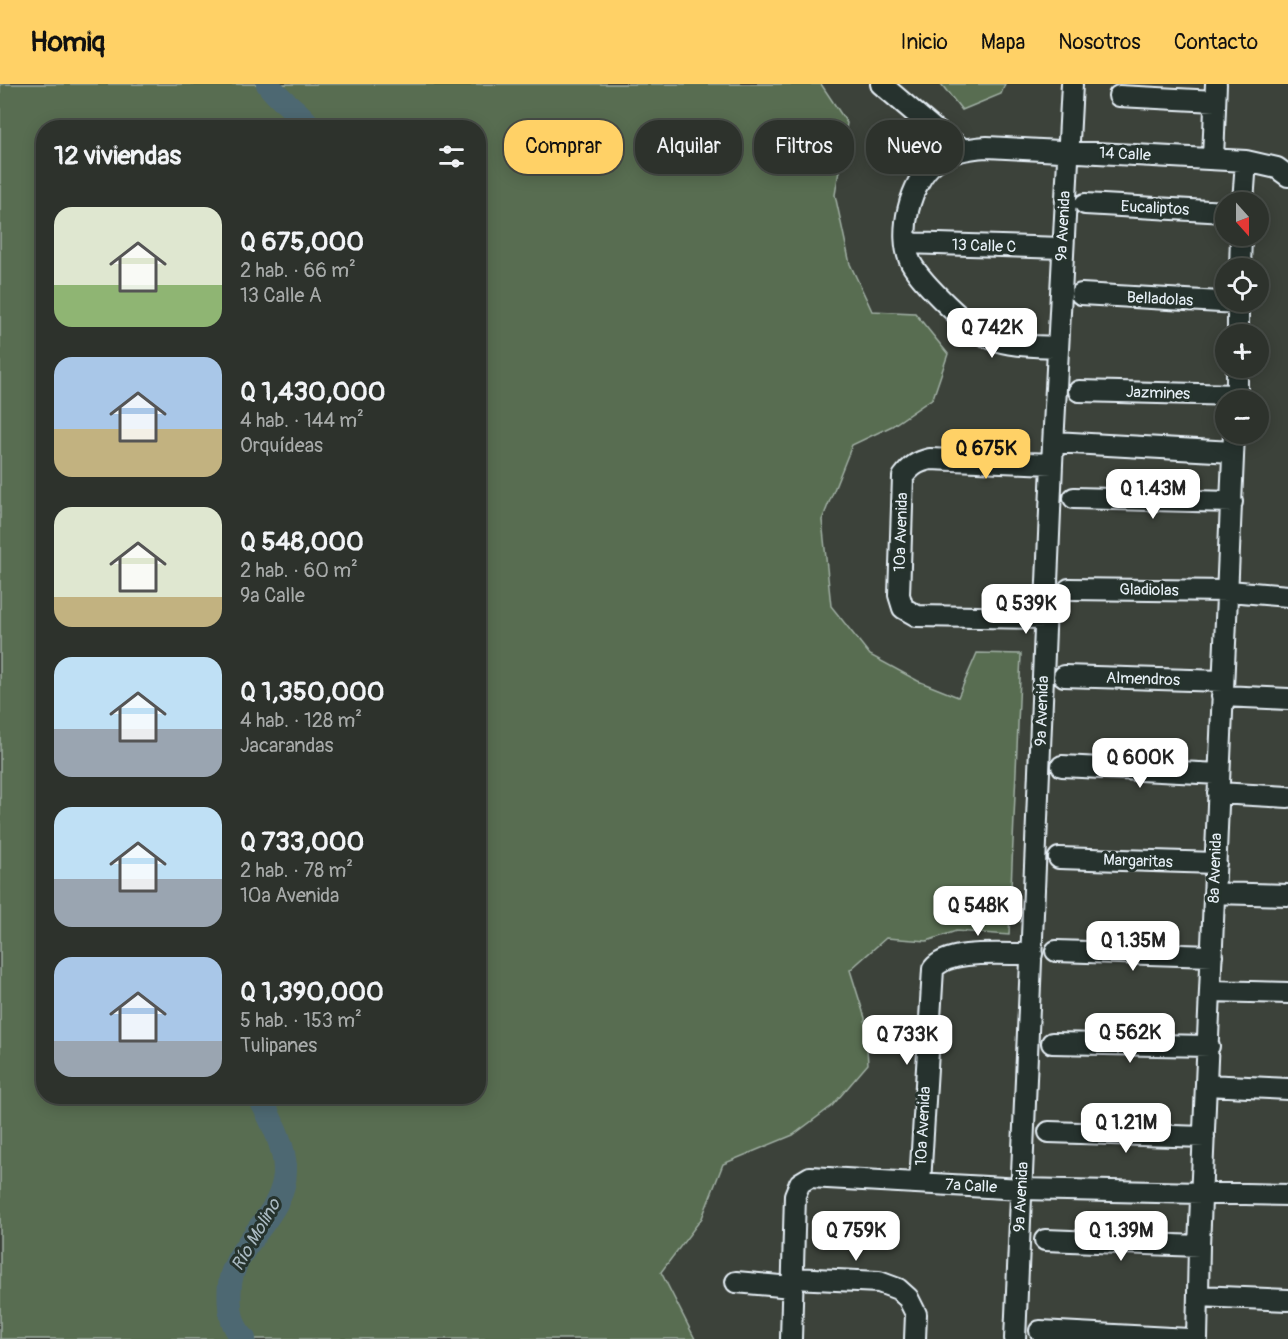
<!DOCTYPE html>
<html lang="es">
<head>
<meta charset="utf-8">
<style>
	body { margin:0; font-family:Pangolin,sans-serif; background:#353a34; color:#f1f3f6; height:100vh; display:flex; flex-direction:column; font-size:22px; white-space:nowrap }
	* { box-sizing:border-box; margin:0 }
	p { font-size:20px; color:#a7aaa9 }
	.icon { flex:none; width:33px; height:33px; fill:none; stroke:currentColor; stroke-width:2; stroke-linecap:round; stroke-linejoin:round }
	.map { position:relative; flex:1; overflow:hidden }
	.drawer { position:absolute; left:36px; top:36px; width:450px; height:984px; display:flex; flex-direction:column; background:#2d322c; border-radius:24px; box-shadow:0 3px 15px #0003,0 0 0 2px #484d48 }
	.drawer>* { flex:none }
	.banner { position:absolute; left:504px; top:36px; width:570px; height:54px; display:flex; gap:12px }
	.needle { width:39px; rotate:159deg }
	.fabs { position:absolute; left:1215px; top:108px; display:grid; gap:12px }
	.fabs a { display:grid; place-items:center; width:54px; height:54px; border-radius:50%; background:#2d322c; box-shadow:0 3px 15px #0003,0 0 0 2px #484d48; font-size:30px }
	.price { position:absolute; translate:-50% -51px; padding:0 14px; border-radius:12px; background:#fff; color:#222; font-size:20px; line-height:39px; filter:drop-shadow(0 2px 3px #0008) }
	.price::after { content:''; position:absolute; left:50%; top:36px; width:18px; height:14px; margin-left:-9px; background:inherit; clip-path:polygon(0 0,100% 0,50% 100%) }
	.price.selected { background:#ffd166; color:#111 }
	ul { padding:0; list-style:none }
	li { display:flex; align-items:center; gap:18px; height:150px; padding:0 18px }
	li span { display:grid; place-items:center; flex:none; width:168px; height:120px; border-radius:18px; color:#555 }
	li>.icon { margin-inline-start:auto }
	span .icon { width:72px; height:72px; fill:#fffc; stroke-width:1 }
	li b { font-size:26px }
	h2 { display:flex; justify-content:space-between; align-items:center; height:72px; padding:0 18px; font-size:26px }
	.chip { padding:0 21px; border-radius:24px; background:#2d322c; box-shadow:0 3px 15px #0003,0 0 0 2px #484d48; font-size:21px; line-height:54px }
	.chip.selected { background:#ffd166; color:#111 }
	header { display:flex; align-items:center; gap:36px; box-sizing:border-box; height:84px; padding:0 30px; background:#ffd166; color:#111 }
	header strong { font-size:28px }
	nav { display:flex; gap:33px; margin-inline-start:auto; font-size:21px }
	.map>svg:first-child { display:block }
	.green { fill:#596d51; stroke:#a0afa4; stroke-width:1.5; fill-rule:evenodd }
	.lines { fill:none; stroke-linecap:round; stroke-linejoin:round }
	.river { stroke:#4d6872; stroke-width:24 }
	.minor-casing { stroke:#e8f1f8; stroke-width:24 }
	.minor { stroke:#26332d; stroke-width:20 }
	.labels { text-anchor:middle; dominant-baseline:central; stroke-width:6; stroke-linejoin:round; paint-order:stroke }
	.street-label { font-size:16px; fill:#e8f1f8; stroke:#26332d }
	.water-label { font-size:18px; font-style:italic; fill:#aabac2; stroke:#26332d }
</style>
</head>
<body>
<header>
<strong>Homiq</strong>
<nav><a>Inicio</a><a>Mapa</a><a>Nosotros</a><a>Contacto</a></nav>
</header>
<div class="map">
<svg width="1288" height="1255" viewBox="0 0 1288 1255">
	<rect width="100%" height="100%" fill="#3c423a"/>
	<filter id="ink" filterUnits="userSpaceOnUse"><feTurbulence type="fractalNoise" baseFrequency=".0167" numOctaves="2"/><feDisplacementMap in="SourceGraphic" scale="12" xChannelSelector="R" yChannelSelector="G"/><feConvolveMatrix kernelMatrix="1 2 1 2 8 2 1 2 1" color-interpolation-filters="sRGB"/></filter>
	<g filter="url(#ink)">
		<path class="green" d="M0,0H821L847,39L835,111L850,180L872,227L915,229L948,270L933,314L892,342L852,361L822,436L831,522L870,571L918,597L958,613L977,569L1021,570L1009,851L956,847L927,857L886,854L850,886L865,934L868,980L832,1022L793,1051L723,1080L702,1134L661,1188L695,1255H0ZM44,44H478V1012H44Z
			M941,0H1005L1001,10L962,26Z"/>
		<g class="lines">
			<path class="river" d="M268,0C280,18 299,26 311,44
				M244,1255C235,1246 231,1234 230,1222C229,1212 229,1200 232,1190C244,1152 285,1128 285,1086C285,1061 270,1034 259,1012"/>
			<defs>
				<path id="minor" d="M881,0L934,45L964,66
					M1119,12L1215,17
					M1213,74L1216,0
					M1243,118L1246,77
					M1085,120L1226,128
					M906,159L1062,164
					M1240,184L1241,152
					M1081,210L1238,219
					M1238,250V218
					M1058,263C1036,262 1011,263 990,254C969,245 922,199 911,179C897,151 910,97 935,78C950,67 970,64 987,63L1246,77L1277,84L1288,92
					M1079,307L1237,311
					M1237,316V284
					M1054,358L1233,368
					M1074,414L1232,418
					M1069,505L1229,507L1288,512
					M1046,534L917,532L903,524L899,511L903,393C911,382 917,378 930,375L1052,380
					M1064,592L1222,597
					M1222,612L1288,615
					M1062,682L1219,690
					M1218,709L1288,713
					M1059,774L1216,779
					M1214,809L1288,811
					M1056,867L1212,872
					M1211,907L1288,909
					M1052,959L1209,962
					M1207,1001L1288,1005
					M1049,1048L1204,1053
					M920,1099L933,885C949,864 1006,871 1032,870
					M1045,1156L1199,1162
					M793,1194L879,1198L898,1205L908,1214L916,1230L915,1255
					M736,1198L792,1203
					M1198,1212L1288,1216
					M1040,1247L1189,1255
					M791,1255L795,1111L800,1099L810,1093L1022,1105L1288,1111
					M1015,1255L1052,380L1072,0
					M1197,1255L1199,1162L1234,350"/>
			</defs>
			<use href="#minor" class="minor-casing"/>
			<use href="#minor" class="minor"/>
		</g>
	</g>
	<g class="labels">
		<g class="street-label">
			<text transform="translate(1125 70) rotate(3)">14 Calle</text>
			<text transform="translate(1155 124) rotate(3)">Eucaliptos</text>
			<text transform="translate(1063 142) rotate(-87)">9a Avenida</text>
			<text transform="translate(984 162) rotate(2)">13 Calle C</text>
			<text transform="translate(1160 215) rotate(3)">Belladolas</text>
			<text transform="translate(1158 309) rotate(2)">Jazmines</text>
			<text transform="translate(901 448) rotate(-88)">10a Avenida</text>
			<text transform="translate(1149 506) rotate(1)">Gladiolas</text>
			<text transform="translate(1143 595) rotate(2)">Almendros</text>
			<text transform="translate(1042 627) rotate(-88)">9a Avenida</text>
			<text transform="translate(1138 777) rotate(2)">Margaritas</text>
			<text transform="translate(1215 784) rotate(-88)">8a Avenida</text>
			<text transform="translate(923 1042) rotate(-87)">10a Avenida</text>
			<text transform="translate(971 1102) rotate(3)">7a Calle</text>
			<text transform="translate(1021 1113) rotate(-87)">9a Avenida</text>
		</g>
		<g class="water-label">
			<text transform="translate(256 1151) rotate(-60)">Río Molino</text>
		</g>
	</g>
</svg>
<div class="fabs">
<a><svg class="needle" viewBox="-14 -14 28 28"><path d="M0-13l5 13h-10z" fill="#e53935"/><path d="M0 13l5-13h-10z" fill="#a7aaa9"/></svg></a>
<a><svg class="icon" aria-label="locate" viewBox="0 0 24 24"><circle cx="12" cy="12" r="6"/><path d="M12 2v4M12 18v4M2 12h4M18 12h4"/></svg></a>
<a>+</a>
<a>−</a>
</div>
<b class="price" style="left:992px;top:275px">Q 742K</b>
<b class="price selected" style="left:986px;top:396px">Q 675K</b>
<b class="price" style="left:1153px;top:436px">Q 1.43M</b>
<b class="price" style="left:1026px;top:551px">Q 539K</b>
<b class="price" style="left:1140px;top:705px">Q 600K</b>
<b class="price" style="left:978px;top:853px">Q 548K</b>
<b class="price" style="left:1133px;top:888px">Q 1.35M</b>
<b class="price" style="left:1130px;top:980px">Q 562K</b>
<b class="price" style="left:907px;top:982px">Q 733K</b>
<b class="price" style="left:1126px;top:1070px">Q 1.21M</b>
<b class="price" style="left:856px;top:1178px">Q 759K</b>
<b class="price" style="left:1121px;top:1178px">Q 1.39M</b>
<div class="banner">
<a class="chip selected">Comprar</a>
<a class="chip">Alquilar</a>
<a class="chip">Filtros</a>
<a class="chip">Nuevo</a>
</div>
<section class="drawer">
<h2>12 viviendas<svg class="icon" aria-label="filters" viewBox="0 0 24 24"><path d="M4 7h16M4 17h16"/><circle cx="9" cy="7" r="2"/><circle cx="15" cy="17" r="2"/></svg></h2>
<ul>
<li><span style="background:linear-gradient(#dfe7d0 65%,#8fb573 0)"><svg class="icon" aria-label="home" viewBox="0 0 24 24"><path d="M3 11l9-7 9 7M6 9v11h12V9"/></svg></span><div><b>Q 675,000</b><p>2 hab. · 66 m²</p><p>13 Calle A</p></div></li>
<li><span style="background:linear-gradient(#a9c7e8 60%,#c2b280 0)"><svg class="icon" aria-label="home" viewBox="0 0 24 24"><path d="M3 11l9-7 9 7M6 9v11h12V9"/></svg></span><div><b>Q 1,430,000</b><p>4 hab. · 144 m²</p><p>Orquídeas</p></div></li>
<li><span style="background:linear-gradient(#dfe7d0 75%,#c2b280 0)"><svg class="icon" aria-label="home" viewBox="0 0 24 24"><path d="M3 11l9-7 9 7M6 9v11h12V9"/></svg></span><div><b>Q 548,000</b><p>2 hab. · 60 m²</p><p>9a Calle</p></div></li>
<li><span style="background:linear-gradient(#bfe0f5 60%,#9aa5b1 0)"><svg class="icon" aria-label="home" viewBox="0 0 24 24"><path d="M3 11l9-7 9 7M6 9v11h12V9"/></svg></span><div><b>Q 1,350,000</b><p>4 hab. · 128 m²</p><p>Jacarandas</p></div></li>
<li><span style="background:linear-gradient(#bfe0f5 60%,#9aa5b1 0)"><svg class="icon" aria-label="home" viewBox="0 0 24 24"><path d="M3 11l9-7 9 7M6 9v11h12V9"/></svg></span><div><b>Q 733,000</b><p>2 hab. · 78 m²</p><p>10a Avenida</p></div></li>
<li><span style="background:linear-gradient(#a9c7e8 70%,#9aa5b1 0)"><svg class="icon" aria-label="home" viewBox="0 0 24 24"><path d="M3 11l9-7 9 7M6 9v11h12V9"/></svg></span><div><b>Q 1,390,000</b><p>5 hab. · 153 m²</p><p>Tulipanes</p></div></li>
</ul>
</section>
</div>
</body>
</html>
